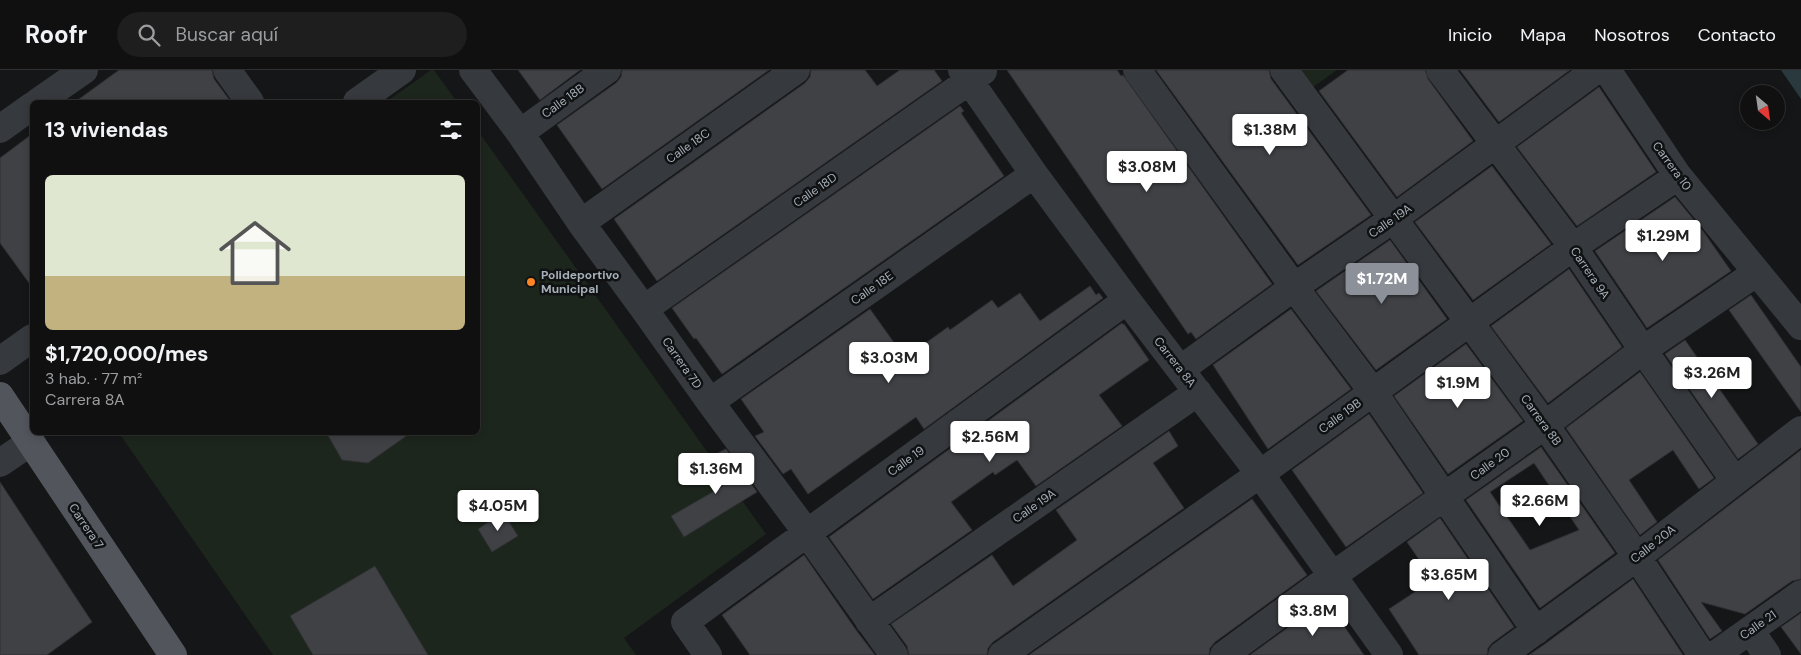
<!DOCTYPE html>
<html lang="es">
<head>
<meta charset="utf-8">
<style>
	body { margin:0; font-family:"DM Sans",sans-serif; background:#1e1e1f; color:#f1f3f6; height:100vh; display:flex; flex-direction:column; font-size:19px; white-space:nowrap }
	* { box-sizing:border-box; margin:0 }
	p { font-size:16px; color:#9c9d9f }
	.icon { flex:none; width:28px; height:28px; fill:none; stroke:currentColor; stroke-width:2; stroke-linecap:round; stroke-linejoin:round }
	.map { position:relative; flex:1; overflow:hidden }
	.details { position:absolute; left:30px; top:30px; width:450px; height:335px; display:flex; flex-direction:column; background:#101011; border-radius:8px; box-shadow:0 2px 8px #0003,0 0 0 1px #303031 }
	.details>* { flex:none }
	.needle { width:32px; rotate:151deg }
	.controls { position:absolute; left:1740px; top:15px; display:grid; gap:10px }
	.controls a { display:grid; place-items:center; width:45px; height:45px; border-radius:50%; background:#101011; box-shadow:0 2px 8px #0003,0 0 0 1px #303031; font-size:25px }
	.price { position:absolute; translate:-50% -42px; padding:0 11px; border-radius:5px; background:#fff; color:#222; font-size:16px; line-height:32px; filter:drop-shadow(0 1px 2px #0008) }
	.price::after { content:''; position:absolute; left:50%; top:30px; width:15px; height:11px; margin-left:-8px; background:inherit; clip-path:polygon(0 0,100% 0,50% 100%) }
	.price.selected { background:#8c9099; color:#fff }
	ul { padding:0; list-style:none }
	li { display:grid; align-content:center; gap:10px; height:265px; padding:0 15px }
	li span { display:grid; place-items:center; height:155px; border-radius:8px; color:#555 }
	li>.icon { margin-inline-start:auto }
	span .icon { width:90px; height:90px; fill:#fffc; stroke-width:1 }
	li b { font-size:21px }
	h2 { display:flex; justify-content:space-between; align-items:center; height:60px; padding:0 15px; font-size:21px }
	header { display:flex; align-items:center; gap:30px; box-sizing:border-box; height:70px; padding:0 25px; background:#101011; border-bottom:1px solid #303031 }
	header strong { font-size:24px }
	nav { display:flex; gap:28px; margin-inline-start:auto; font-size:18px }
	.search { width:350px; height:45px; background:#1e1e1f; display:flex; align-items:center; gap:12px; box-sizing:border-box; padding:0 18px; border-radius:28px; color:#9c9d9f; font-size:19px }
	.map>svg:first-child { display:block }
	.green { fill:#1d261d }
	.water { fill:#2a393d }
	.building { fill:#3f4145; stroke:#2f3034; fill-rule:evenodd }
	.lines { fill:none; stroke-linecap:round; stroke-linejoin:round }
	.minor { stroke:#36393d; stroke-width:28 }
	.major { stroke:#52565c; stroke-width:28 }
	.poi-dot { fill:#ff8426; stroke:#101112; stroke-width:2 }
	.labels { text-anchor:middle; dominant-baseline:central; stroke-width:5; stroke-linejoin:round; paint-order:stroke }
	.street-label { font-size:12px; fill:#a6b0b9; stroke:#101112 }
	.poi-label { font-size:12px; font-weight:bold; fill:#a6b0b9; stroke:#101112; text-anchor:start }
</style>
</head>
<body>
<header>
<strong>Roofr</strong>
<div class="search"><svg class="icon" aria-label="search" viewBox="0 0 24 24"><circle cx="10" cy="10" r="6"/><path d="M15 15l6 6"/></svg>Buscar aquí</div>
<nav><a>Inicio</a><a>Mapa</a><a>Nosotros</a><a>Contacto</a></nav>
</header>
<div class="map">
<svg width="1801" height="585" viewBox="0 0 1801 585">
	<rect width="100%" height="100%" fill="#151617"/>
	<path class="green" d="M431,0H434L457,32H386Z
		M1301,0H1337L1313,17Z
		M478,61L766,464L624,568L636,585H273L119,363L478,362Z"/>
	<path class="water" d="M1781,0H1801V29Z"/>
	<path class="building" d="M119,0H212L214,9L231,32H75Z
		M518,0H580L540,30Z
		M622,0H769L602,119L557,55L616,13L621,7Z
		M811,0H865L877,16L900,0H934L942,11L657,211L614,149L805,13L810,7Z
		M1007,0H1117L1121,6L1123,5L1272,214L1196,269L1191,262L1188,264Z
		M1156,0H1269L1271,9L1371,145L1298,195Z
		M1348,0H1425L1428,9L1473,71L1397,127L1319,21Z
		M1460,0H1570L1499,52Z
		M1599,17L1656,102L1577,156L1517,77Z
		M960,36L964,41L961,43L1004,106L722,304L696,268L694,269L672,238Z
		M32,64V217L0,173V88Z
		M1492,96L1551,174L1473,230L1415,152Z
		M1675,127L1703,161L1731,201L1647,258L1595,181Z
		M1390,170L1447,249L1376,300L1316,221Z
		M1569,199L1622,277L1548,333L1491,256Z
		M1090,216L1096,225L1099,223L1103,228L924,359L916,347L808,424L791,399L783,404L755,366L764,362L741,329L870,239L905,288L948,257L950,260L992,230L998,238L1020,223L1040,251Z
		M1751,225L1801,297V342L1729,240Z
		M1291,239L1351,319L1268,379L1213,295Z
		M1122,253L1123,255L1124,254L1149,290L1099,325L1122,356L1036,416L1017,390L995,405L993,402L951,432L972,460L873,529L829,467Z
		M1685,270L1758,374L1738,389L1665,284Z
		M1466,274L1523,351L1448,404L1394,326Z
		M1640,302L1714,408L1699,419L1673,380L1629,410L1657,452L1640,465L1566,358Z
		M1369,344L1423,423L1346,477L1292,400Z
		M1169,361L1178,376L1153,393L1184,438L993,572L988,578L987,585H909L907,576L891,554L992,485L1013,516L1077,470L1056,440Z
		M326,362H412L368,393L342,390Z
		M1541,377L1615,483L1540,538L1466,430ZM1534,393L1579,460L1530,480L1490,422Z
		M726,379L757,422L684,467L671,446L723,416L707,388Z
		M1801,380V509L1792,511L1745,544L1701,532L1722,561L1710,569L1658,490Z
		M0,412L92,552L47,585H0Z
		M1252,429L1307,505L1215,572L1210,578L1209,585H1029Z
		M503,442L518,466L492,482L478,459Z
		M1440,448L1514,557L1492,573L1488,578L1487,585H1419L1389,539L1433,510L1407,472Z
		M804,485L856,560L875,585H750L722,545Z
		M375,496L428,585H313L290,546Z
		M1633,509L1683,585H1529L1545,574Z
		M1326,530L1364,585H1250Z
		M1801,543V584L1781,557Z"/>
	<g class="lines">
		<path class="minor" d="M227,0L250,32
			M473,0L520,63L581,153L644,239L710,332L807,463L894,585
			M962,0L1034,104L1127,230L1260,404L1389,585
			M1137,0L1294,217L1373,322L1536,561
			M1284,0L1545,355L1637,487L1702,585
			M1440,0L1573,177L1643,280L1735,411
			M1607,0L1678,106L1801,256
			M38,32L84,0
			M357,32L402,0
			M0,59L32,36
			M520,63L607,0
			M581,153L796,0
			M644,239L983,1
			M0,291L32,268
			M1181,299L1294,217L1393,149L1596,0
			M710,332L1034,104
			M0,393L31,372
			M869,551L1198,322
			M1750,560L1767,585
			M708,585L685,552L1127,230
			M1002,585L1260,404L1573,177L1678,106
			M1224,585L1332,506L1545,355L1643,280L1756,203
			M1502,585L1637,487L1801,360
			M1715,585L1801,524"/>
		<path class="major" d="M0,326L173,585"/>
	</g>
	<circle class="poi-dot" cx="531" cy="212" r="5"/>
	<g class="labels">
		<g class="street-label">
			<text transform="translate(563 31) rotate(-36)">Calle 18B</text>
			<text transform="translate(688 76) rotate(-35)">Calle 18C</text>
			<text transform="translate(1672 96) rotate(54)">Carrera 10</text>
			<text transform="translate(815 120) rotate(-35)">Calle 18D</text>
			<text transform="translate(1390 151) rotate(-35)">Calle 19A</text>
			<text transform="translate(1590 203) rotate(56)">Carrera 9A</text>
			<text transform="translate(872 218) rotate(-35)">Calle 18E</text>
			<text transform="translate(1175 292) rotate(52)">Carrera 8A</text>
			<text transform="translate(682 293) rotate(55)">Carrera 7D</text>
			<text transform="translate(1340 346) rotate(-36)">Calle 19B</text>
			<text transform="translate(1541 350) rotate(54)">Carrera 8B</text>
			<text transform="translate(906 391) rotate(-36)">Calle 19</text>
			<text transform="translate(1490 394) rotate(-36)">Calle 20</text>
			<text transform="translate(1034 436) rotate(-35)">Calle 19A</text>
			<text transform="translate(86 456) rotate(56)">Carrera 7</text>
			<text transform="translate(1653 474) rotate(-38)">Calle 20A</text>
			<text transform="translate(1758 555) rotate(-35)">Calle 21</text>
		</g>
		<g class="poi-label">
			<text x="541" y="205">Polideportivo<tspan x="541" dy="14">Municipal</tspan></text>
		</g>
	</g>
</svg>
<div class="controls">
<a><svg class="needle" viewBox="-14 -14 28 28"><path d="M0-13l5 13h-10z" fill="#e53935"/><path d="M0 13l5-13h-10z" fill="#9c9d9f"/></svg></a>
</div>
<b class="price" style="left:1270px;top:86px">$1.38M</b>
<b class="price" style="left:1147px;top:123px">$3.08M</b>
<b class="price" style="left:1663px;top:192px">$1.29M</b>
<b class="price selected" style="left:1382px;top:235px">$1.72M</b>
<b class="price" style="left:889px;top:314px">$3.03M</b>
<b class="price" style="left:1712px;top:329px">$3.26M</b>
<b class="price" style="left:1458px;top:339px">$1.9M</b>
<b class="price" style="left:990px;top:393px">$2.56M</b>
<b class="price" style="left:716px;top:425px">$1.36M</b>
<b class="price" style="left:1540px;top:457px">$2.66M</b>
<b class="price" style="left:498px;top:462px">$4.05M</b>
<b class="price" style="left:1449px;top:531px">$3.65M</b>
<b class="price" style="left:1313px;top:567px">$3.8M</b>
<section class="details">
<h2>13 viviendas<svg class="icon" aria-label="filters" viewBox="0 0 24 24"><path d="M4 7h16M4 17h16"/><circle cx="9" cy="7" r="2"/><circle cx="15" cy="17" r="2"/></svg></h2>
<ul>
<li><span style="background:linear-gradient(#dfe7d0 65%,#c2b280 0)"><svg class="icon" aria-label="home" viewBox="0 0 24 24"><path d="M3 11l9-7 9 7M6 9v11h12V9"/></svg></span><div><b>$1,720,000/mes</b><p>3 hab. · 77 m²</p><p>Carrera 8A</p></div></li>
</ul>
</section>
</div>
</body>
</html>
